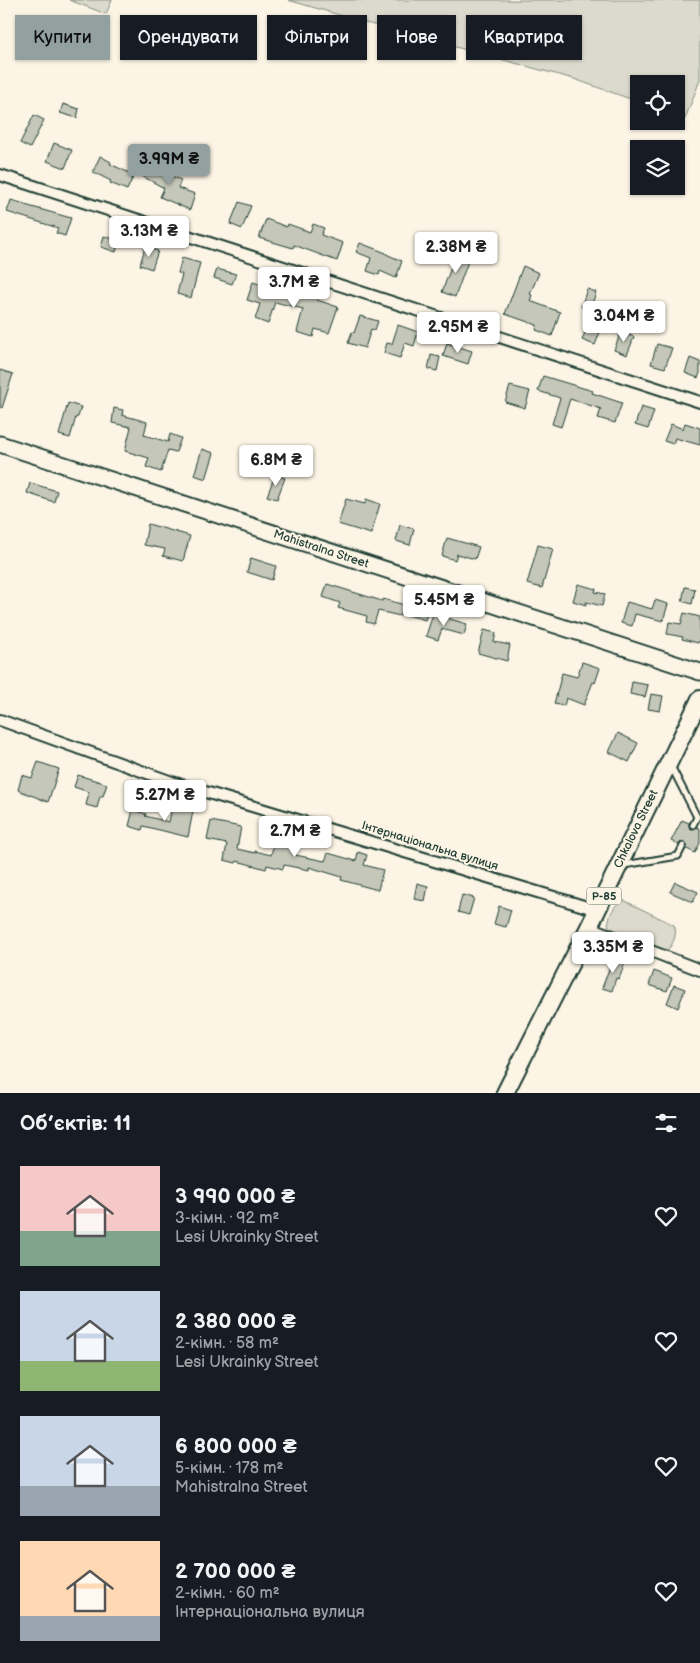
<!DOCTYPE html>
<html lang="uk">
<head>
<meta charset="utf-8">
<style>
	body { margin:0; font-family:"Balsamiq Sans",sans-serif; background:#20242c; color:#f1f3f6; height:100vh; display:flex; flex-direction:column; font-size:19px; white-space:nowrap }
	* { box-sizing:border-box; margin:0 }
	p { font-size:16px; color:#9ea1a6 }
	.icon { flex:none; width:28px; height:28px; fill:none; stroke:currentColor; stroke-width:2; stroke-linecap:round; stroke-linejoin:round }
	.map { position:relative; height:1093px; overflow:hidden }
	.details { display:flex; flex-direction:column; background:#171b24; flex:1 }
	.details>* { flex:none }
	.top-card { position:absolute; left:15px; top:15px; width:670px; height:45px; display:flex; gap:10px }
	.tools { position:absolute; left:630px; top:75px; display:grid; gap:10px }
	.tools a { display:grid; place-items:center; width:55px; height:55px; border-radius:0px; background:#171b24; box-shadow:0 1px 4px #0004; font-size:25px }
	.price { position:absolute; translate:-50% -42px; padding:0 11px; border-radius:5px; background:#fff; color:#222; font-size:16px; line-height:32px; filter:drop-shadow(0 1px 2px #0008) }
	.price::after { content:''; position:absolute; left:50%; top:30px; width:15px; height:11px; margin-left:-8px; background:inherit; clip-path:polygon(0 0,100% 0,50% 100%) }
	.price.on { background:#92a19f; color:#111 }
	ul { padding:0; list-style:none }
	li { display:flex; align-items:center; gap:15px; height:125px; padding:0 20px }
	li span { display:grid; place-items:center; flex:none; width:140px; height:100px; border-radius:0px; color:#555 }
	li>.icon { margin-inline-start:auto }
	span .icon { width:60px; height:60px; fill:#fffc; stroke-width:1 }
	li b { font-size:21px }
	h2 { display:flex; justify-content:space-between; align-items:center; height:60px; padding:0 20px; font-size:21px }
	.pill { padding:0 18px; border-radius:0px; background:#171b24; box-shadow:0 1px 4px #0004; font-size:18px; line-height:45px }
	.pill.on { background:#92a19f; color:#111 }
	.map>svg:first-child { display:block }
	.green { fill:#dcdacc; stroke:#7e8c80 }
	.building { fill:#c5c7b9; stroke:#1f3d34 }
	.lines { fill:none; stroke-linecap:round; stroke-linejoin:round }
	.service-casing { stroke:#1f3d34; stroke-width:9 }
	.minor-casing { stroke:#1f3d34; stroke-width:14 }
	.secondary-casing { stroke:#1f3d34; stroke-width:19 }
	.primary-casing { stroke:#1f3d34; stroke-width:20 }
	.service { stroke:#fcf5e5; stroke-width:5 }
	.minor { stroke:#fcf5e5; stroke-width:10 }
	.secondary { stroke:#fcf5e5; stroke-width:15 }
	.primary { stroke:#fcf5e5; stroke-width:16 }
	.labels { text-anchor:middle; dominant-baseline:central; stroke-width:4; stroke-linejoin:round; paint-order:stroke }
	.shield { fill:#fcf5e5; stroke:#617469; stroke-width:1 }
	.shield-label { font-size:11px; font-weight:bold; fill:#1f3d34 }
	.street-label { font-size:12px; fill:#1f3d34; stroke:#fcf5e5 }
</style>
</head>
<body>
<div class="map">
<svg width="700" height="1093" viewBox="0 0 700 1093">
	<rect width="100%" height="100%" fill="#fcf5e5"/>
	<filter id="ink" filterUnits="userSpaceOnUse"><feTurbulence type="fractalNoise" baseFrequency=".02" numOctaves="2"/><feDisplacementMap in="SourceGraphic" scale="10" xChannelSelector="R" yChannelSelector="G"/><feConvolveMatrix kernelMatrix="1 2 1 2 8 2 1 2 1" color-interpolation-filters="sRGB"/></filter>
	<g filter="url(#ink)">
		<path class="green" d="M69,0H112L106,14Z
			M288,0H700V80L685,119L676,116V84H639V102L574,79L370,24Z
			M623,900L674,925C678,933 673,946 666,951H663L612,930L608,925C609,916 614,904 623,900Z"/>
		<path class="building" d="M63,104L79,109L77,118L60,113Z
			M34,115L44,120L30,148L20,143Z
			M54,143L72,150L65,168L47,161Z
			M100,156L111,162L110,164L134,175L127,190L110,183L111,181L93,172Z
			M152,157L161,162L157,170L181,180L178,188L195,194L190,210L160,197L164,188L142,176Z
			M11,200L25,204V205L71,218L65,236L56,233L58,228L7,212Z
			M239,202L251,206L242,229L230,224Z
			M266,219L287,227L288,224L310,232L313,224L324,228L321,235L343,243L337,261L294,245L293,248L259,238Z
			M104,236L119,241L116,252L101,247Z
			M360,243L386,253V254L402,261L396,278L380,271L379,275L367,271L371,258L356,252Z
			M145,247L158,251L152,269L140,265Z
			M457,251L470,256L455,297L442,292Z
			M182,258L200,263L191,298L177,294L182,274L178,273Z
			M523,266L539,273L530,294L532,295L530,301L560,312L552,336L536,330L537,325L505,314Z
			M217,269L236,274L232,284L214,278Z
			M253,282L286,293L306,298L307,295L317,298V300L338,307L329,333L315,329L313,337L297,332L303,309L275,302L268,324L255,319L260,304L247,300Z
			M587,289L596,292L590,310L581,307Z
			M592,314L605,319L595,345L582,340Z
			M360,316L378,321L375,330L371,329L365,348L348,343L352,332L354,333Z
			M398,325L418,332L414,346L405,343L400,358L384,353L387,343L392,344Z
			M621,332L634,337L627,355L614,350Z
			M447,343L472,351L468,364L443,356Z
			M657,344L672,348L665,368L651,364Z
			M431,355L440,357L437,371L428,369Z
			M690,358L700,362V373L698,378L685,373Z
			M0,370L13,374L2,408L0,407Z
			M543,376L593,391L592,393L622,403L615,423L598,418L601,409L570,399L561,427L552,424L560,398L538,391Z
			M510,386L530,391L525,408L505,402Z
			M68,403L81,407L78,417H76L70,438L59,435Z
			M641,407L654,411L648,429L635,425Z
			M114,408L123,410L122,415L147,422L144,435L168,442L170,434L181,438L176,452L168,450L161,472L146,467L149,458L125,451L131,427L112,423Z
			M685,423L700,428V445L675,438L673,444L664,441L671,424L683,429Z
			M202,449L214,453L206,479L194,475Z
			M275,475L285,478L277,499L267,496Z
			M30,483L57,491L54,502L27,493Z
			M346,499L365,504L366,499L380,504L371,534L338,524Z
			M148,524L190,536L183,561L163,556L165,549L144,545Z
			M400,525L414,529L410,545L396,541Z
			M447,538L479,547L475,559L457,554L455,560L442,556Z
			M538,545L553,549L542,588L527,584Z
			M251,558L276,566L272,580L247,572Z
			M327,584L382,601L383,599L412,607L413,604L429,608L425,620L401,613L400,616L378,611L374,624L366,622L367,616L338,608L340,603L323,597Z
			M578,584L596,589L595,592L605,594L602,606L586,602V605L573,601Z
			M685,587L695,589L692,604L682,601Z
			M655,600L668,604L663,621L635,614L632,626L621,623L627,602L652,609Z
			M684,613L700,617V637L698,643L682,639L683,637L667,634L669,622L681,624Z
			M433,614L467,624L464,635L442,629L438,640L426,636Z
			M484,630L496,633L494,642L510,645L507,661L478,653Z
			M582,662L600,668L595,683L593,682L584,705L566,698L564,706L554,704L562,673L577,677Z
			M632,682L648,685L645,697L630,694Z
			M651,694L663,696L660,711L648,709Z
			M618,733L638,743L629,762L609,752Z
			M38,762L59,769L48,802L18,790L22,775L32,778Z
			M78,775L107,784L103,796H100L97,808L86,805L89,792L74,787Z
			M172,807L193,811L188,837L143,826L142,830L129,826L133,810L146,814L145,816L169,822Z
			M682,820L689,823V827L692,829L697,827L700,829V843L695,853L687,849V845L684,842H681L679,845L671,841Z
			M211,821L241,827L237,849L255,853V851L271,855L276,835L298,841L295,855L325,861L328,853L356,861L358,852L367,855L364,865L383,870L378,890L341,880L342,877L309,867V870L284,865L283,869L267,865L266,869L237,861L236,863L224,860L227,844L207,840Z
			M675,882L698,892L693,902L670,892Z
			M417,883L428,886L425,901L414,899Z
			M462,895L474,898L469,915L458,912Z
			M499,906L511,910L506,927L494,924Z
			M613,958L625,963L619,979L616,978L612,991L602,988Z
			M654,971L672,978L667,991L649,985Z
			M674,985L685,989L678,1008L667,1003Z"/>
		<g class="lines">
			<defs>
				<path id="service" d="M671,766L697,817L693,825
					M624,865L678,856L683,846"/>
				<path id="minor" d="M0,175L700,402
					M0,720L172,782L597,910
					M589,927L700,970"/>
				<path id="secondary" d="M0,444L700,672"/>
				<path id="primary" d="M505,1093L589,927L700,699"/>
			</defs>
			<use href="#service" class="service-casing"/>
			<use href="#minor" class="minor-casing"/>
			<use href="#secondary" class="secondary-casing"/>
			<use href="#primary" class="primary-casing"/>
			<use href="#service" class="service"/>
			<use href="#minor" class="minor"/>
			<use href="#secondary" class="secondary"/>
			<use href="#primary" class="primary"/>
		</g>
	</g>
	<g class="labels">
		<rect class="shield" x="586.5" y="887.5" width="35" height="17" rx="4"/>
		<g class="shield-label">
			<text x="604" y="896">Р-85</text>
		</g>
		<g class="street-label">
			<text transform="translate(321 549) rotate(18)">Mahistralna Street</text>
			<text transform="translate(636 829) rotate(-64)">Chkalova Street</text>
			<text transform="translate(430 846) rotate(17)">Інтернаціональна вулиця</text>
		</g>
	</g>
</svg>
<div class="tools">
<a><svg class="icon" aria-label="locate" viewBox="0 0 24 24"><circle cx="12" cy="12" r="6"/><path d="M12 2v4M12 18v4M2 12h4M18 12h4"/></svg></a>
<a><svg class="icon" aria-label="layers" viewBox="0 0 24 24"><path d="M12 4l9 5-9 5-9-5zM3 14l9 5 9-5"/></svg></a>
</div>
<b class="price on" style="left:169px;top:186px">3.99M ₴</b>
<b class="price" style="left:149px;top:258px">3.13M ₴</b>
<b class="price" style="left:456px;top:274px">2.38M ₴</b>
<b class="price" style="left:294px;top:309px">3.7M ₴</b>
<b class="price" style="left:624px;top:343px">3.04M ₴</b>
<b class="price" style="left:458px;top:354px">2.95M ₴</b>
<b class="price" style="left:276px;top:487px">6.8M ₴</b>
<b class="price" style="left:444px;top:627px">5.45M ₴</b>
<b class="price" style="left:165px;top:822px">5.27M ₴</b>
<b class="price" style="left:295px;top:858px">2.7M ₴</b>
<b class="price" style="left:613px;top:974px">3.35M ₴</b>
<div class="top-card">
<a class="pill on">Купити</a>
<a class="pill">Орендувати</a>
<a class="pill">Фільтри</a>
<a class="pill">Нове</a>
<a class="pill">Квартира</a>
</div>
</div>
<section class="details">
<h2>Об’єктів: 11<svg class="icon" aria-label="filters" viewBox="0 0 24 24"><path d="M4 7h16M4 17h16"/><circle cx="9" cy="7" r="2"/><circle cx="15" cy="17" r="2"/></svg></h2>
<ul>
<li><span style="background:linear-gradient(#f6c9c9 65%,#7fa58c 0)"><svg class="icon" aria-label="home" viewBox="0 0 24 24"><path d="M3 11l9-7 9 7M6 9v11h12V9"/></svg></span><div><b>3 990 000 ₴</b><p>3-кімн. · 92 m²</p><p>Lesi Ukrainky Street</p></div><svg class="icon" aria-label="heart" viewBox="0 0 24 24"><path d="M12 20l-8-8c-3-5 5-10 8-4 3-6 11-1 8 4z"/></svg></li>
<li><span style="background:linear-gradient(#c9d6e8 70%,#8fb573 0)"><svg class="icon" aria-label="home" viewBox="0 0 24 24"><path d="M3 11l9-7 9 7M6 9v11h12V9"/></svg></span><div><b>2 380 000 ₴</b><p>2-кімн. · 58 m²</p><p>Lesi Ukrainky Street</p></div><svg class="icon" aria-label="heart" viewBox="0 0 24 24"><path d="M12 20l-8-8c-3-5 5-10 8-4 3-6 11-1 8 4z"/></svg></li>
<li><span style="background:linear-gradient(#c9d6e8 70%,#9aa5b1 0)"><svg class="icon" aria-label="home" viewBox="0 0 24 24"><path d="M3 11l9-7 9 7M6 9v11h12V9"/></svg></span><div><b>6 800 000 ₴</b><p>5-кімн. · 178 m²</p><p>Mahistralna Street</p></div><svg class="icon" aria-label="heart" viewBox="0 0 24 24"><path d="M12 20l-8-8c-3-5 5-10 8-4 3-6 11-1 8 4z"/></svg></li>
<li><span style="background:linear-gradient(#ffd9b3 75%,#9aa5b1 0)"><svg class="icon" aria-label="home" viewBox="0 0 24 24"><path d="M3 11l9-7 9 7M6 9v11h12V9"/></svg></span><div><b>2 700 000 ₴</b><p>2-кімн. · 60 m²</p><p>Інтернаціональна вулиця</p></div><svg class="icon" aria-label="heart" viewBox="0 0 24 24"><path d="M12 20l-8-8c-3-5 5-10 8-4 3-6 11-1 8 4z"/></svg></li>
</ul>
</section>
</body>
</html>
